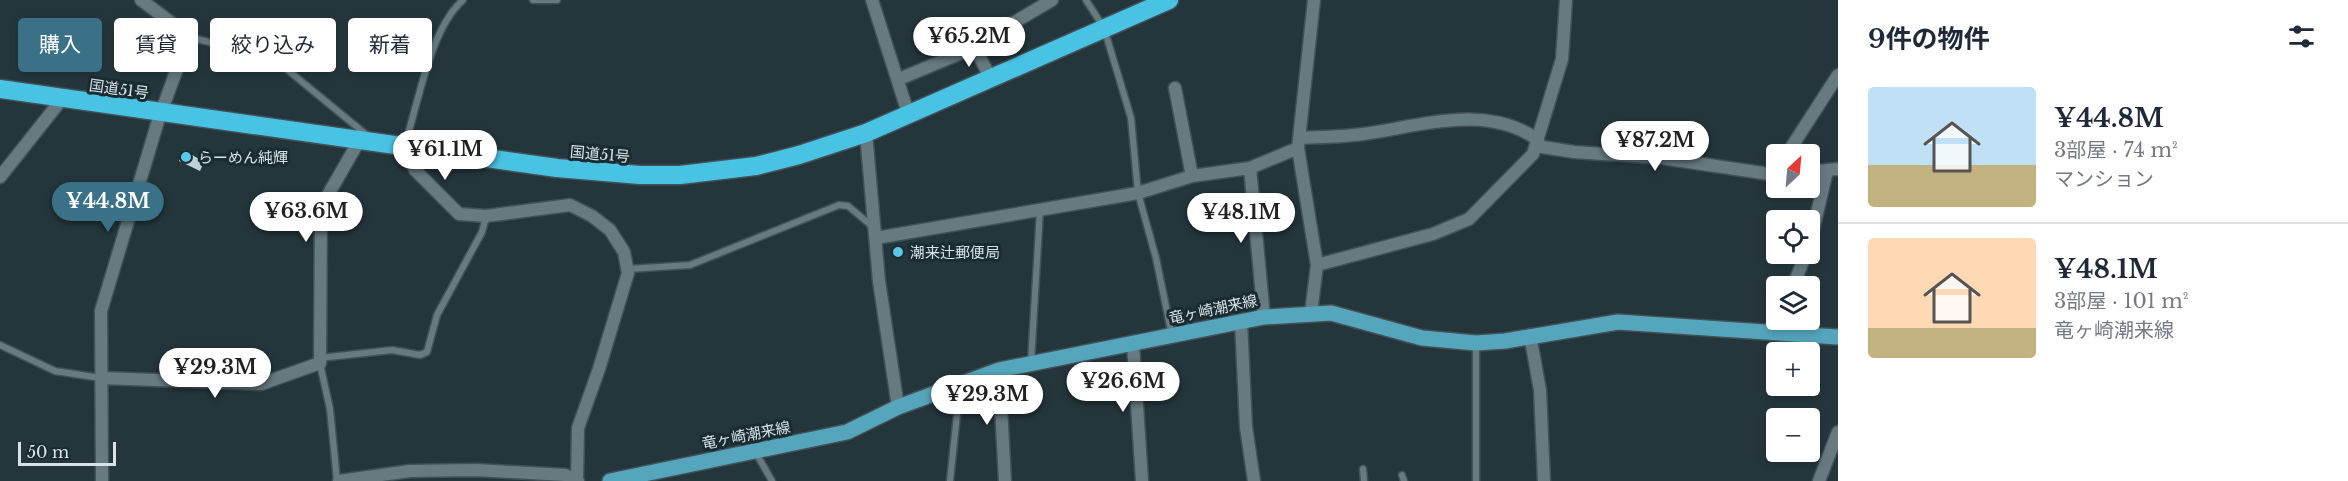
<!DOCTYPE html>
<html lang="ja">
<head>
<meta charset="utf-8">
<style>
	body { margin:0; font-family:"Libre Baskerville","Noto Sans JP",serif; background:#f6f6f7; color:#1f2937; height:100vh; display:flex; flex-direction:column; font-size:22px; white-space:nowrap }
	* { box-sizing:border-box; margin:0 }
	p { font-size:20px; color:#747a83 }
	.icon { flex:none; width:33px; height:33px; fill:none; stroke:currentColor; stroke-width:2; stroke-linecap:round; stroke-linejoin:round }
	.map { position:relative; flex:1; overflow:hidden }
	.drawer { display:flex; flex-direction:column; background:#fff; width:510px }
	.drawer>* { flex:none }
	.banner { position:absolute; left:18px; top:18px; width:570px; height:54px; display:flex; gap:12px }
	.needle { width:39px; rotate:26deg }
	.buttons { position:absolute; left:1766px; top:144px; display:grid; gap:12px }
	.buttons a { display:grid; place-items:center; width:54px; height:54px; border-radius:6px; background:#fff; box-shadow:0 3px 9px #0003; font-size:30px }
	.scale { position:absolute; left:18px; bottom:15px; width:98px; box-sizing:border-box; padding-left:6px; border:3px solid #d7e2e6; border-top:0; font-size:16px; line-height:21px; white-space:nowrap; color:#d7e2e6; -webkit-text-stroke:4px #1a2c32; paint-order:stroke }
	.price { position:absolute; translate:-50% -51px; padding:0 14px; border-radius:21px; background:#fff; color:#222; font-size:20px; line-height:39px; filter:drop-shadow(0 2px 3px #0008) }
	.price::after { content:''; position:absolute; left:50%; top:36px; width:18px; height:14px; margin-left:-9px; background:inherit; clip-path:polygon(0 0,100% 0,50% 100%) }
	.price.current { background:#3a7186; color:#fff }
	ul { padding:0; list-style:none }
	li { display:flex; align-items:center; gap:18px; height:150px; padding:0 30px }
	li+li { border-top:2px solid #e0e1e3 }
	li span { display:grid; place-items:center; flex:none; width:168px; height:120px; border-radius:6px; color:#555 }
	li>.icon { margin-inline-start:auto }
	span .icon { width:72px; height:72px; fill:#fffc; stroke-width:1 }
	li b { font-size:26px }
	h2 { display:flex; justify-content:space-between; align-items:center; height:72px; padding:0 30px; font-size:26px }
	.pill { padding:0 21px; border-radius:6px; background:#fff; box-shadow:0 3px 9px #0003; font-size:21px; line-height:54px }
	.pill.current { background:#3a7186; color:#fff }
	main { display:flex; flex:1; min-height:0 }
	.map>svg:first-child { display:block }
	.building { fill:#bdd2d9 }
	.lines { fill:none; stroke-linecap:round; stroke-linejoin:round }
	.lane-casing { stroke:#415156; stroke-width:9 }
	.street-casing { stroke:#415156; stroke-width:15 }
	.primary-casing { stroke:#415156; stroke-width:18 }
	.highway-casing { stroke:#415156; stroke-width:21 }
	.lane { stroke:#667a80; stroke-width:6 }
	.street { stroke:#667a80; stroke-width:12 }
	.primary { stroke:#55a6bc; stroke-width:15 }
	.highway { stroke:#49c3e4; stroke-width:18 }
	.poi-dot { fill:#5bc8e6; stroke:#1a2c32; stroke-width:2 }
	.labels { text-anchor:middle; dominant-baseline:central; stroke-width:6; stroke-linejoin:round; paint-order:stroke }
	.street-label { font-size:15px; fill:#d7e2e6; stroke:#1a2c32 }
	.poi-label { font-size:15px; fill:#d7e2e6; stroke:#1a2c32; text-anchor:start }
</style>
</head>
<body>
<main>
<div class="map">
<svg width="1838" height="481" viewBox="0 0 1838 481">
	<rect width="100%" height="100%" fill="#24363c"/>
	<path class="building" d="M184,150L204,162L200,171L179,161Z"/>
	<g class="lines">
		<defs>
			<path id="lane" d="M533,0H557
				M1086,0L1104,28L1131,118L1138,193L1156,258L1172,336
				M189,37L256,54L284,67L368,136
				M405,144C419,101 430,29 463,0
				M628,269L690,265L839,205L848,206L872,226
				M0,345L55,371L101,378
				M320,358L392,350L420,355L427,352L437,315L482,232L486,217
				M1031,362L1040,210
				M320,364L330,409L337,481
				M756,453L772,481
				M1363,469L1364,481
				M1402,475L1404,481
				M950,481L960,386
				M1476,481V343"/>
			<path id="street" d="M872,0L908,113
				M974,46L990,77
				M899,79L966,51L1052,0
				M1175,88L1192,176
				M866,133L879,281L898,407
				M1299,138C1320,137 1342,137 1363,134C1421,126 1487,103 1538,140
				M1536,146L1574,152L1662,158L1776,175
				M404,147L415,170L459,214L486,216L570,205L592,216L610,230L624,252L628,273L599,369L578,428L577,479
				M1787,154L1838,75
				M1250,168L1264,317
				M1809,172L1838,169
				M0,177L62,99
				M876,238L1138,193L1192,176L1250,168L1298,148
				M1809,247L1827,171
				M1317,265L1433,234L1469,219L1533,154L1562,59L1566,0
				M1793,286L1806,254
				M1311,313L1317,265L1298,148L1314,0
				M1241,321L1246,427L1254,481
				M1783,334L1786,320
				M1530,335L1540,390L1544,481
				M1133,344L1142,481
				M999,370L1005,481
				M102,378L261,384L320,363L321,207L359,141
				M102,481L101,311L158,121L189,36L141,0
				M339,481L410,471L476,470L565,475L578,481
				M1819,481L1838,432"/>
			<path id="primary" d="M610,481L847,432L898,407L999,370L1264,317L1331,313L1422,338L1476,343L1505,341L1618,322L1838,337"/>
			<path id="highway" d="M0,89L557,168L640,175H680L756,166L799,155L866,133L1169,0"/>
		</defs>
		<use href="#lane" class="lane-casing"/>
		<use href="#street" class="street-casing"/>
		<use href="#primary" class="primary-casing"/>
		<use href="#highway" class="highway-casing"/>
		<use href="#lane" class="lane"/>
		<use href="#street" class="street"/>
		<use href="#primary" class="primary"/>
		<use href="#highway" class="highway"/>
	</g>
	<g class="poi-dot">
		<circle cx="186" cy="157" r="6"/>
		<circle cx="898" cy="252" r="6"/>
	</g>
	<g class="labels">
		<g class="street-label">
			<text transform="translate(119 89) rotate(8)">国道51号</text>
			<text transform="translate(600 154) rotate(5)">国道51号</text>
			<text transform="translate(1213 309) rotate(-12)">竜ヶ崎潮来線</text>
			<text transform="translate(746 435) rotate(-11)">竜ヶ崎潮来線</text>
		</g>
		<g class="poi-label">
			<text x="198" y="157">らーめん純輝</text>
			<text x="910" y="252">潮来辻郵便局</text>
		</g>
	</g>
</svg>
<div class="buttons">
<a><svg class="needle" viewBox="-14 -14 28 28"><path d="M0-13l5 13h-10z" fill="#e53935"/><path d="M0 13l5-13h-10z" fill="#747a83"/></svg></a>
<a><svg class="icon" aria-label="locate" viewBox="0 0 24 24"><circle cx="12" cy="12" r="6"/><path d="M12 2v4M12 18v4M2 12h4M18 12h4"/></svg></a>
<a><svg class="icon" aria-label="layers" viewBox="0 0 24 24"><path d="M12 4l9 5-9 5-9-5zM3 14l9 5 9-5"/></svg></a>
<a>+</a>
<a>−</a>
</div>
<div class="scale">50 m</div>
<b class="price" style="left:969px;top:68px">¥65.2M</b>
<b class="price" style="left:1655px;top:172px">¥87.2M</b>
<b class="price" style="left:445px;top:181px">¥61.1M</b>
<b class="price current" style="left:108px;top:233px">¥44.8M</b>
<b class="price" style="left:306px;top:243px">¥63.6M</b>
<b class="price" style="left:1241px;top:244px">¥48.1M</b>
<b class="price" style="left:215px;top:399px">¥29.3M</b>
<b class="price" style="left:1123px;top:413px">¥26.6M</b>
<b class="price" style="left:987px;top:426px">¥29.3M</b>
<div class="banner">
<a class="pill current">購入</a>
<a class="pill">賃貸</a>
<a class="pill">絞り込み</a>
<a class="pill">新着</a>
</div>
</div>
<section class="drawer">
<h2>9件の物件<svg class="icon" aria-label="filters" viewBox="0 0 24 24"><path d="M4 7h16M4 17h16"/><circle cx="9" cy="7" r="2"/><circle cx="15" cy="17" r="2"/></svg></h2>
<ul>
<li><span style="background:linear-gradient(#bfe0f5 65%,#c2b280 0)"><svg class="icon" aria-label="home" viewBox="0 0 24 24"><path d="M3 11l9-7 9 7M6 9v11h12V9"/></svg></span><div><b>¥44.8M</b><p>3部屋 · 74 m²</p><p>マンション</p></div></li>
<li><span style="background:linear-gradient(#ffd9b3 75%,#c2b280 0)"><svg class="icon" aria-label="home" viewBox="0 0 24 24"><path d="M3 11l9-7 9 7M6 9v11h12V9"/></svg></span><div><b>¥48.1M</b><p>3部屋 · 101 m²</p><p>竜ヶ崎潮来線</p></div></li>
</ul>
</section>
</main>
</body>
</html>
